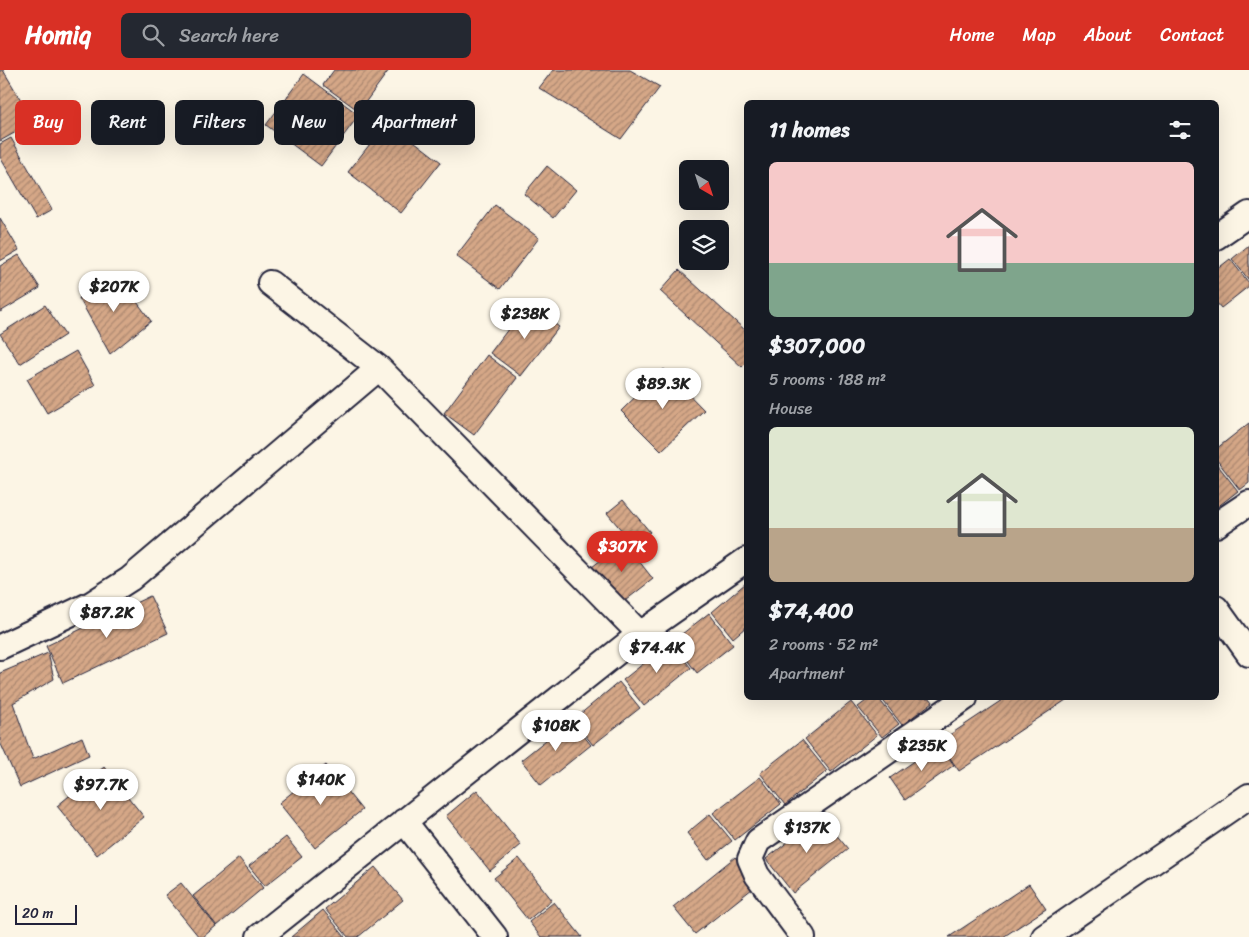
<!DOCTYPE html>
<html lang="en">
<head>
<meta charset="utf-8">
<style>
	body { margin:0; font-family:Sriracha,sans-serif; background:#242831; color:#f1f3f6; height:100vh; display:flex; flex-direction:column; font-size:19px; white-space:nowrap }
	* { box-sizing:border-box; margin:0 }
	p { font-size:16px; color:#9ea1a6 }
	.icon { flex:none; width:28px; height:28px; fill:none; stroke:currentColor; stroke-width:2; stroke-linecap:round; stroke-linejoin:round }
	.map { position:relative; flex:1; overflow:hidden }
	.sheet { position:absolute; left:744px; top:30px; width:475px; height:600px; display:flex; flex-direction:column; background:#171b24; border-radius:8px; box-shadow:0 5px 20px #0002 }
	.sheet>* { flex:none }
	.banner { position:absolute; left:15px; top:30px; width:475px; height:45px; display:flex; gap:10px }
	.needle { width:32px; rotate:141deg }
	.buttons { position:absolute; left:679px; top:90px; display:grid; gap:10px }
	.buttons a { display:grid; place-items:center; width:50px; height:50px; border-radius:8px; background:#171b24; box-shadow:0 5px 20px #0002; font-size:25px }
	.scale { position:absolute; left:15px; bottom:12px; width:62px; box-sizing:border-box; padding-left:5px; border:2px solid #22223b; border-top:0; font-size:14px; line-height:18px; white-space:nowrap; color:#22223b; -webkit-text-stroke:4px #fcf5e5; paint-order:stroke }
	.price { position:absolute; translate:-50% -42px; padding:0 11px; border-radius:18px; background:#fff; color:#222; font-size:16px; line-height:32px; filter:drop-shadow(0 1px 2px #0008) }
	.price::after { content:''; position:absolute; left:50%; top:30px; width:15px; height:11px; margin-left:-8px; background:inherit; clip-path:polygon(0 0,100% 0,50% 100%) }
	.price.current { background:#d93025; color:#fff }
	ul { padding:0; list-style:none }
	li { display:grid; align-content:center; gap:10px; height:265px; padding:0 25px }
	li span { display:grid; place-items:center; height:155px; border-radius:8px; color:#555 }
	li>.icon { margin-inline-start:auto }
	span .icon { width:90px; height:90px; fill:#fffc; stroke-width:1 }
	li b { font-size:21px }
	h2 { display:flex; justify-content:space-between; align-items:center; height:60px; padding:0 25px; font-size:21px }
	.pill { padding:0 18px; border-radius:8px; background:#171b24; box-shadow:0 5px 20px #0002; font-size:18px; line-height:45px }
	.pill.current { background:#d93025; color:#fff }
	header { display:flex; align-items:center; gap:30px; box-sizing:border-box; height:70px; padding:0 25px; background:#d93025; color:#fff }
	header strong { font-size:24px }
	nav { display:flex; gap:28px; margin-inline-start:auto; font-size:18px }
	.search { width:350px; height:45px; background:#242831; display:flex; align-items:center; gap:12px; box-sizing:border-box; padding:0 18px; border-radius:8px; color:#9ea1a6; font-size:19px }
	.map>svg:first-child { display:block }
	.building { fill:url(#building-hatch); stroke:#22223b }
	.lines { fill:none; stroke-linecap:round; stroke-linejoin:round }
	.minor-casing { stroke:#22223b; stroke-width:28 }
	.minor { stroke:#fcf5e5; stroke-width:24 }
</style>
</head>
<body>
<header>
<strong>Homiq</strong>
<div class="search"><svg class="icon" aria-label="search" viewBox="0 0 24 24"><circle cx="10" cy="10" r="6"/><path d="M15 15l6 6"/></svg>Search here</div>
<nav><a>Home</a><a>Map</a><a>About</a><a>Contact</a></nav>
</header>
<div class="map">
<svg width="1249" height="867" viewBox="0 0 1249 867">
	<defs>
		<pattern id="building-hatch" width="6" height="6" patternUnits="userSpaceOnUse" patternTransform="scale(1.25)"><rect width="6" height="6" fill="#d5a787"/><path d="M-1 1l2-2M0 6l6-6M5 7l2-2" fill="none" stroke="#ac8870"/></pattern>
	</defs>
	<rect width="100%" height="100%" fill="#fcf5e5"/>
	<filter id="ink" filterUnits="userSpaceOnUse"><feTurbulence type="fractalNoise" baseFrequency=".02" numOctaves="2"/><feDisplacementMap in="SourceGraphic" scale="10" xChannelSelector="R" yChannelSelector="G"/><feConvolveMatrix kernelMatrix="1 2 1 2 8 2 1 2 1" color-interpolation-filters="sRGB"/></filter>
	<g filter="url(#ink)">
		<path class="building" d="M0,0H3L34,52L0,71Z
			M334,0H389L359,41L323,15Z
			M553,0H630L660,17L621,69L539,18Z
			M304,4L359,45L321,96L266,55Z
			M388,51L441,92L401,143L348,102Z
			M11,68L52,140L36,149L0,87V74Z
			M547,96L576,120L553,148L524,124Z
			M495,135L539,168L500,219L456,186Z
			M0,148L19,180L0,191Z
			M1249,175V210L1232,189Z
			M19,185L40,218L0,242V196Z
			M1230,189L1249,213V216L1221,238L1216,232V200Z
			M679,200L746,261V293L742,297L660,221Z
			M118,206L151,251L110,284L79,228Z
			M528,233L559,257L521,306L490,283Z
			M45,235L65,265L20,294L0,264Z
			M76,281L95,315L47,343L27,309Z
			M487,285L517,308L474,365L444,343Z
			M664,299L704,340L661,381L621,341Z
			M1249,353V413L1240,420L1216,389V379Z
			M1216,393L1238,421L1216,438Z
			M623,430L650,462L634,475L607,443Z
			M624,472L653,509L621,534L592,497Z
			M746,513V557L733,568L712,542Z
			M150,526L168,563L63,613L46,576Z
			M709,543L733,575L697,603L673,571Z
			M670,572L691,598L644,636L623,610Z
			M48,583L54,609L13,633L33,689L82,667L89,685L20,717L0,672V603Z
			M619,612L640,638L593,675L573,650Z
			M870,628H878L899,654L882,667L858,637Z
			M881,628H930L933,632L902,655Z
			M1005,628H1069L959,701L939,672Z
			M851,632L877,665L831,702L805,669Z
			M571,650L591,675L541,715L521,690Z
			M802,670L827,701L785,735L760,703Z
			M939,674L954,695L905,730L890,708Z
			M326,695L362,740L315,778L279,733Z
			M104,697L144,747L97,785L57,736Z
			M760,707L781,734L735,770L713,743Z
			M477,720L521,775L490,801L446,746Z
			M710,744L732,771L708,790L687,763Z
			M821,746L848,779L793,823L766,789Z
			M286,767L302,787L265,816L249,796Z
			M735,787L757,815L695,864L673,837Z
			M239,788L263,818L217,856L193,826Z
			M519,788L552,830L528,850L494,808Z
			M375,797L403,830L358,867H348L325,839Z
			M181,813L216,856L203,867H199L165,825Z
			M1029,814L1046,839L1003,867H949Z
			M554,832L582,867H541L529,852Z
			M323,840L345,867H291Z"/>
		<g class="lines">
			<defs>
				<path id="minor" d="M1216,167L1249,144
					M270,213L379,298L640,564
					M1216,455L1249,433
					M1216,538L1249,584
					M0,577L91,534L130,509L379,298
					M404,751L495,867
					M259,867L640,564L746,490
					M803,867L757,805L750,789L758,771L965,628
					M1044,867L1249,726"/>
			</defs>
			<use href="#minor" class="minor-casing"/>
			<use href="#minor" class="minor"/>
		</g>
	</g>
</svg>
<div class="buttons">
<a><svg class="needle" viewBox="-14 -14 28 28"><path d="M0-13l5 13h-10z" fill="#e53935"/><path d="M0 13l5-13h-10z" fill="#9ea1a6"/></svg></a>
<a><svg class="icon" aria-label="layers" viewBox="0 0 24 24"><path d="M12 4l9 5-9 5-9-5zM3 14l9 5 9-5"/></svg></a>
</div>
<div class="scale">20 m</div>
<b class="price" style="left:114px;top:243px">$207K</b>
<b class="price" style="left:525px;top:270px">$238K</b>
<b class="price" style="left:663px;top:340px">$89.3K</b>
<b class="price current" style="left:622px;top:503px">$307K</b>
<b class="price" style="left:107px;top:569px">$87.2K</b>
<b class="price" style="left:657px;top:604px">$74.4K</b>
<b class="price" style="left:556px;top:682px">$108K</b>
<b class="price" style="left:922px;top:702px">$235K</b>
<b class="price" style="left:321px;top:736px">$140K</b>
<b class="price" style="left:101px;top:741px">$97.7K</b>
<b class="price" style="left:807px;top:784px">$137K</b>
<div class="banner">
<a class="pill current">Buy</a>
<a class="pill">Rent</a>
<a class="pill">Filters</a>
<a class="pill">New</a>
<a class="pill">Apartment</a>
</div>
<section class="sheet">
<h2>11 homes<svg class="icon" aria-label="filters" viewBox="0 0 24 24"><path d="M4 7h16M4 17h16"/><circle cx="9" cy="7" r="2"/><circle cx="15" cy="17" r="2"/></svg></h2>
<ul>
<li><span style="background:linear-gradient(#f6c9c9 65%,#7fa58c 0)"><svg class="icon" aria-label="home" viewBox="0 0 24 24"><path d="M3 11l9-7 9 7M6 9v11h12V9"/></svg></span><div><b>$307,000</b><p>5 rooms · 188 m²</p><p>House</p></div></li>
<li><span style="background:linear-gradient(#dfe7d0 65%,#b9a48a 0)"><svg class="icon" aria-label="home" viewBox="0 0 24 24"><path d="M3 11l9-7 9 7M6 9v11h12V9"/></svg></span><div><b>$74,400</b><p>2 rooms · 52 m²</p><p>Apartment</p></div></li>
</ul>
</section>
</div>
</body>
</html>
